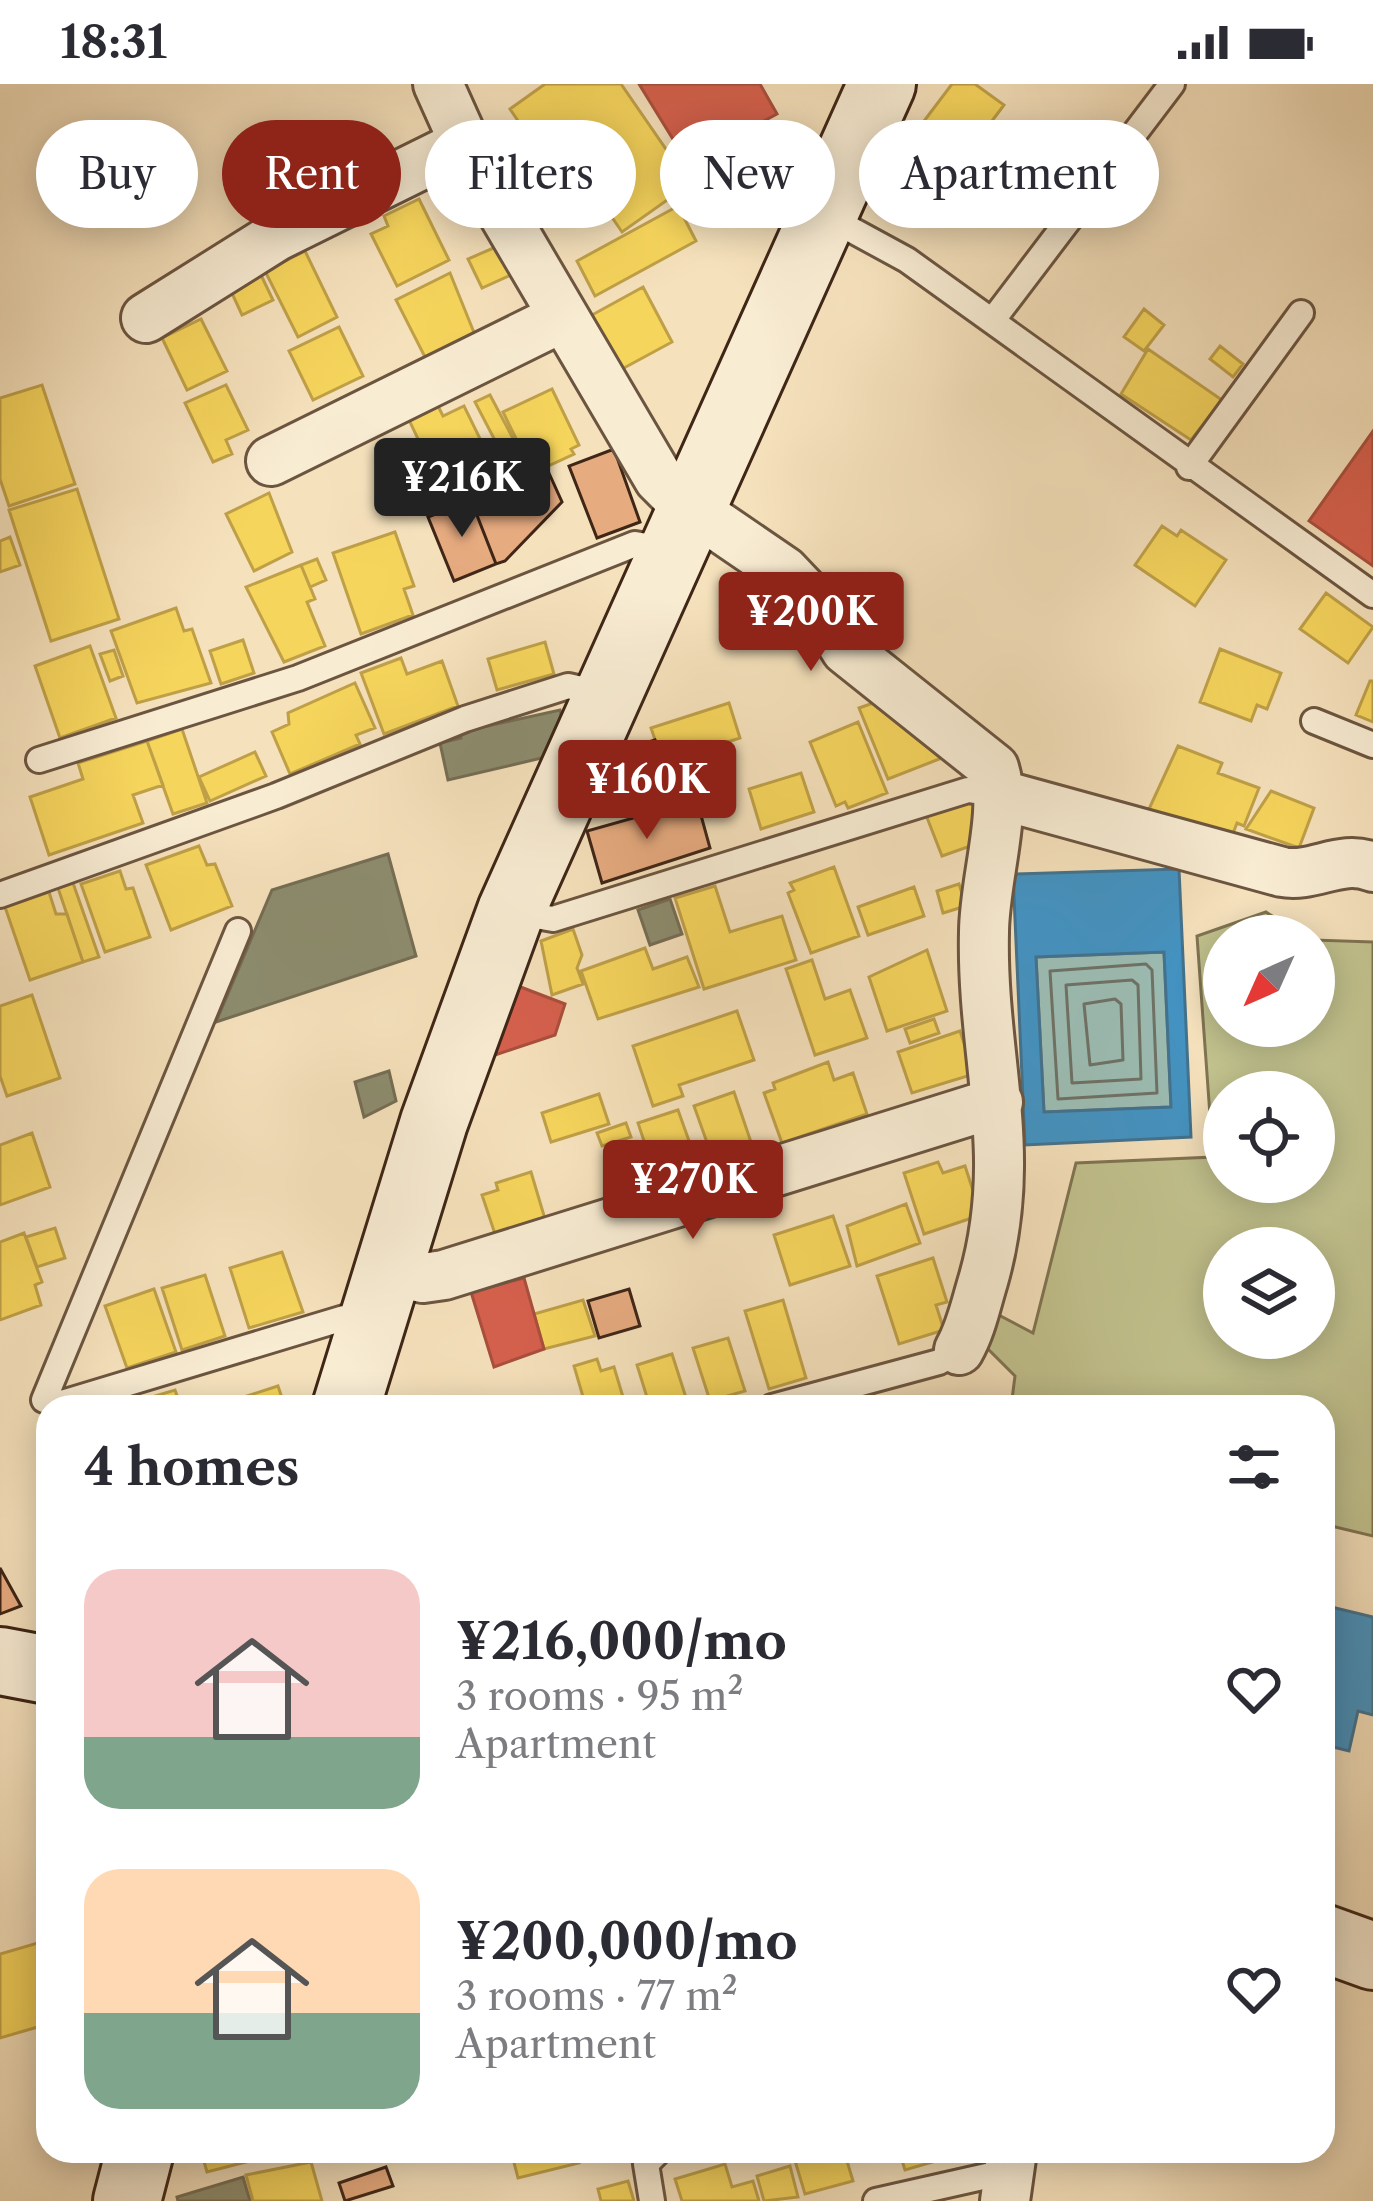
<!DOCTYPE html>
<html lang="en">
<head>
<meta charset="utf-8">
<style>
	body { margin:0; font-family:"Libre Caslon Text",serif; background:#f2f2f3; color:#2b2b33; height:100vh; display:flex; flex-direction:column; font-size:45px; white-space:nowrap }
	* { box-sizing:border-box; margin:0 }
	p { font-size:39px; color:#7c7c81 }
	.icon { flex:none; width:66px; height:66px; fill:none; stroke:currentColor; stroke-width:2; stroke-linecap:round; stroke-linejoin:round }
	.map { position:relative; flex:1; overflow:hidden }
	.side { position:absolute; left:36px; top:1311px; width:1299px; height:768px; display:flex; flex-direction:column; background:#fff; border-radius:36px; box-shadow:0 6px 30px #0003 }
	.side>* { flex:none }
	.top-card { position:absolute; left:36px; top:36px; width:1302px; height:108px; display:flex; gap:24px }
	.needle { width:78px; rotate:225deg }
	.controls { position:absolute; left:1203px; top:831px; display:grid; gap:24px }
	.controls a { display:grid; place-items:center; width:132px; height:132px; border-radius:50%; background:#fff; box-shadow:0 6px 30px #0003; font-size:60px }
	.price { position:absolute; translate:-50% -102px; padding:0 27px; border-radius:12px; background:#8f2418; color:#fff; font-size:39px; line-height:78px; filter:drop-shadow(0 3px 6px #0008) }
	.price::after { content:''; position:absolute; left:50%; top:72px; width:36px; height:27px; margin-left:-18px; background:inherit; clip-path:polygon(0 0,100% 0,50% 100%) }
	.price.selected { background:#222; color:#fff }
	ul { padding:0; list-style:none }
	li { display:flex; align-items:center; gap:36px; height:300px; padding:0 48px }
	li span { display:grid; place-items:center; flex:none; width:336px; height:240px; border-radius:36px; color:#555 }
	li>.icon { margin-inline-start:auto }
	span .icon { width:144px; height:144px; fill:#fffc; stroke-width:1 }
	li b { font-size:51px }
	h2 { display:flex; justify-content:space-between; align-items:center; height:144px; padding:0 48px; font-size:51px }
	.pill { padding:0 42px; border-radius:54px; background:#fff; box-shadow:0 6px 30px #0003; font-size:42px; line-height:108px }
	.pill.selected { background:#8f2418; color:#fff }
	.status { display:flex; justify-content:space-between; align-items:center; height:84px; padding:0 60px; background:#fff; direction:ltr }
	.status svg { height:33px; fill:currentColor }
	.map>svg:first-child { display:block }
	.green { fill:#c1c18d; stroke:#807452; stroke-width:3; fill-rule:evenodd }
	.water { fill:#9cbdb4; stroke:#778175; stroke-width:3 }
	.homes { fill:#f6d55c; stroke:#bfa047; stroke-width:3 }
	.shops { fill:#d6604d; stroke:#a94f3d; stroke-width:3 }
	.schools { fill:#4393c3; stroke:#42728f; stroke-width:3; fill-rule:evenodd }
	.industry { fill:#8c8c6e; stroke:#756d54; stroke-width:3 }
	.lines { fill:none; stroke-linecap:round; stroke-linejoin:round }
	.shore { stroke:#6e7266; stroke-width:3 }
	.building { fill:#e7ab80; stroke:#3f2617; stroke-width:3 }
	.lane-casing { stroke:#6c5540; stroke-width:30 }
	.street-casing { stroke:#6c5540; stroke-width:54 }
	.secondary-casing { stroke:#3f2617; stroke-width:72 }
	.lane { stroke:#f8ecd3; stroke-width:24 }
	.street { stroke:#f8ecd3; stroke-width:48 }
	.secondary { stroke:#f8ecd3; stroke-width:66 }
</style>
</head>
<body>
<div class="status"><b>18:31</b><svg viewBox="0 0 49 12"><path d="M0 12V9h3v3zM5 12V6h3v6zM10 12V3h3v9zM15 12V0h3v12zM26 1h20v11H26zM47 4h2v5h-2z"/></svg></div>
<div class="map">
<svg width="1373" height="2117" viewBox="0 0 1373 2117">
	<rect width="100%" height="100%" fill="#f5e1bc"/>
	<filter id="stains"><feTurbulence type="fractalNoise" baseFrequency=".00167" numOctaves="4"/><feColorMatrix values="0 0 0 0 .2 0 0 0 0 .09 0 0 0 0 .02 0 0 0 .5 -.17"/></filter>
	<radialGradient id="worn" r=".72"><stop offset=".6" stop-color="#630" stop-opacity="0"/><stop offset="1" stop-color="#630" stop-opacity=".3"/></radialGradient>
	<path class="green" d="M1266,828L1302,852H1224V942H1314V856L1373,858V1452L1323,1440V1323H1011L1015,1292L985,1262L993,1228L1033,1249L1076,1079L1213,1073L1197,852ZM1224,1008H1314V1098H1224ZM1224,1164H1314V1254H1224Z"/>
	<path class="water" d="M1164,868L1171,1023L1044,1028L1036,873Z"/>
	<path class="homes" d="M545,0H621L690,100L622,148L609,129L596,134L591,127L603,119L599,113L566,135L555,120L586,99L549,44L531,56L510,25Z
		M952,0H975L1004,21L962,77L918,45Z
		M419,115L449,176L397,202L371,150L388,142L384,132Z
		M678,122L696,157L595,212L577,177Z
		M498,162L511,191L482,204L468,175Z
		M305,167L337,233L298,253L265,187Z
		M450,189L475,251L426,275L396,216Z
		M261,191L273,216L242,231L230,205Z
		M643,203L672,258L622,285L592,231Z
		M1144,225L1164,241L1144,267L1124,253Z
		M201,235L227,287L187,306L162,254Z
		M339,243L363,292L313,316L289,267Z
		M1220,262L1243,280L1233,293L1210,275Z
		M1148,265L1222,316L1191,356L1121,310Z
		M42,301L75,400L9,422L0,395V314Z
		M226,301L248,346L226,356L232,370L213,378L185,319Z
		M552,305L579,361L571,365L574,370L533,389L503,328Z
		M490,311L517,362L502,370L475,318Z
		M438,322L443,332L464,322L489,373L481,377L491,398L448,418L409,336Z
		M77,405L119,535L51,557L9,426Z
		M269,409L292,468L254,487L226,430Z
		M1162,442L1177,452L1181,446L1226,476L1195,522L1135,481Z
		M395,448L414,502L404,505L413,531L361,550L333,469Z
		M10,453L20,481L0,488V457Z
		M317,475L326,496L310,503L301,481Z
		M301,481L315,515L307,518L325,562L284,578L246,503Z
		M1326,509L1373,543L1348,579L1300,545Z
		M176,524L184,547L192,545L211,599L137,619L111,547Z
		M243,556L254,589L221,600L210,567Z
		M545,558L554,590L497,606L488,575Z
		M90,562L116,634L60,654L35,582Z
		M1220,565L1281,589L1267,625L1257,621L1251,637L1200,618Z
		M114,566L123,592L110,597L100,570Z
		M401,574L407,590L442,577L458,622L384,650L361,589Z
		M1370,597H1373V638L1356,631Z
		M355,599L375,644L356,651L360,660L290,690L272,648L289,640L288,629Z
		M879,617L947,672L888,695L859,624Z
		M729,619L740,654L663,679L651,644Z
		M858,638L887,709L848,724L845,718L836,722L810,658Z
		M182,645L207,719L173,730L147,657Z
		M147,657L163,701L133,711L143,739L49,771L30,713L83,695L78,679Z
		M1178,662L1222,679L1218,689L1259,704L1244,742L1237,739L1230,757L1149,725Z
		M255,668L266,692L210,717L199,693Z
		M801,689L814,728L761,745L749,705Z
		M1271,707L1314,724L1299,764L1246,745Z
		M975,714L979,759L942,772L926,731Z
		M199,762L207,781L215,780L232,822L171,846L146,781Z
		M834,783L859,852L811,869L788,809L794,806L790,799Z
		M120,787L126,805L133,804L150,853L105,868L81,800Z
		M73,799L99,873L83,878L58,804Z
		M959,800L966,822L943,829L937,807Z
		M715,802L730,848L782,832L796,876L704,905L675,814Z
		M914,803L924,832L868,851L858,823Z
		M49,808L56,830H67L83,878L30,896L5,823Z
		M573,845L582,871L577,884L583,900L552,911L541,857Z
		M645,864L653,885L687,873L699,903L598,935L581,887Z
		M927,866L947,927L887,947L869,893Z
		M812,876L825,915L850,906L867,954L815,971L786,885Z
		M32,911L60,994L7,1012L0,992V922Z
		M737,927L754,976L679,1001L683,1012L653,1022L633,962Z
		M934,935L939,949L910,959L905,945Z
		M960,947L974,990L912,1009L898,968Z
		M828,978L834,996L853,989L867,1030L782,1059L764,1009L775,1005L773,999Z
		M734,1008L753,1064L714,1078L694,1022Z
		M599,1010L609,1040L551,1058L542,1029Z
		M678,1026L698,1082L657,1096L638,1039Z
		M626,1039L631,1053L602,1062L597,1049Z
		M32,1049L50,1103L0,1121V1061Z
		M938,1078L943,1089L965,1082L981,1131L924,1150L904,1089Z
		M531,1088L545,1135L495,1150L482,1111L498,1106L496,1099Z
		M906,1120L920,1159L857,1182L847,1142Z
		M833,1132L850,1182L790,1201L774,1151Z
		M55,1144L65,1174L37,1183L26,1153Z
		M24,1149L42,1198L35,1201L41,1221L0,1236V1158Z
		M282,1168L303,1228L249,1244L230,1184Z
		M933,1174L947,1218L936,1221L944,1246L899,1260L877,1192Z
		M205,1191L225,1252L182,1266L162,1204Z
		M154,1205L176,1268L127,1284L105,1222Z
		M583,1216L595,1252L544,1265L534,1230Z
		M783,1216L806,1294L769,1305L745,1227Z
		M728,1254L745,1307L710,1317L693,1264Z
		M672,1270L689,1323H650L637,1281Z
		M597,1275L601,1287L614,1283L626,1323H586L574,1282Z
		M278,1302L285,1323H213Z
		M175,1306L181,1323H148L145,1315Z
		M48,1856V1940L0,1954V1870Z
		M201,2067H263L265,2073L207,2088Z
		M511,2067H575L579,2079L518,2094Z
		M792,2067H844L853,2097L805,2110Z
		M899,2067H941L943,2075L905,2086Z
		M311,2078L322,2117H253L246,2091Z
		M725,2080L732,2103L753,2097L759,2117H682L675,2095Z
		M790,2082L798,2113L764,2117L757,2092Z
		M628,2097L634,2117H601L598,2105Z"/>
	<path class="shops" d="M639,0H760L777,30L687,78Z
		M1373,347V482L1309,437Z
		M518,902L565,920L555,951L492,972Z
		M524,1194L544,1265L494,1283L471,1208Z"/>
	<path class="schools" d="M1179,785L1191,1053L1025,1061L1013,790ZM1164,868L1171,1023L1044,1028L1036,873Z
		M1323,1521L1373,1533V1631L1358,1627L1349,1667L1325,1661L1323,1668Z"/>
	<path class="industry" d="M560,626L563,640L546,673L448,696L440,659L461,654L460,648Z
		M388,770L416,872L216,938L272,806Z
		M670,815L682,850L650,861L638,826Z
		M389,987L396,1017L364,1033L355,998Z
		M243,2093L250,2117H178L177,2113Z"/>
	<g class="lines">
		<path class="shore" d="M1146,880L1152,886L1157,1009L1058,1015L1050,887Z
			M1132,896L1138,901L1141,995L1072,999L1066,901Z
			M1115,915L1121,920L1123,976L1090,981L1084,920Z"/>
	</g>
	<path class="building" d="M614,365L640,438L597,454L569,382Z
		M548,387L562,418L505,477L496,480L471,416Z
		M471,416L496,480L454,497L428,433Z
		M655,656L663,679L628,690L621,667Z
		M672,723L674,731L699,724L710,764L602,799L587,747Z
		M629,1205L640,1242L599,1254L588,1217Z
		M0,1484L21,1522L0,1530Z
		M386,2083L393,2102L345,2117L339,2099Z"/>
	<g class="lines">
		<defs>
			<path id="lane" d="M828,133L907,176L1373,511
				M992,237L1172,0
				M1189,383L1301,229
				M1314,637L1373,661
				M39,676L298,594L635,460L670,466
				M0,811L276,712L465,635L568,602L604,610
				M513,828L553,835L968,706L1001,711
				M238,847L44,1316L62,1319L344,1234L367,1238
				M772,1323L939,1278L959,1266
				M652,2117L646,2080L659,2067
				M876,2117L1009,2087"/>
			<path id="street" d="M438,0L474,80L659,395L680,416L784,487L821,526L846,566L994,684C1008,726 984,798 984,848C981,973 1020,1069 983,1197C976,1220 971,1245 959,1266
				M146,234L277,152L463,60
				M271,377L563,233
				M1001,711L1282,788C1315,794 1340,770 1373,783
				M388,1186L423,1194L444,1191L998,1018
				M1005,2117L1012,2067"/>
			<path id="secondary" d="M346,1323L434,1038L511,827L882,0
				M0,1577L48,1586
				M1323,1854L1373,1872
				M127,2117L140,2067"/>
		</defs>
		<use href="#lane" class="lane-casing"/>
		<use href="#street" class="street-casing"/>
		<use href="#secondary" class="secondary-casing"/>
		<use href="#lane" class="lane"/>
		<use href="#street" class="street"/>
		<use href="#secondary" class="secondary"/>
	</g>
	<rect width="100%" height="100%" filter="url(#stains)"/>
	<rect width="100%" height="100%" fill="url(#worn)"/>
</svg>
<div class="controls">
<a><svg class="needle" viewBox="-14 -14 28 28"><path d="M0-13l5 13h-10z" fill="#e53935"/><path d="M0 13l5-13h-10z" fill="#7c7c81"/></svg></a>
<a><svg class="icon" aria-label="locate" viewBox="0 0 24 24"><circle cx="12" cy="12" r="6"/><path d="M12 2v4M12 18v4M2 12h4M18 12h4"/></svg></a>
<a><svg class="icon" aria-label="layers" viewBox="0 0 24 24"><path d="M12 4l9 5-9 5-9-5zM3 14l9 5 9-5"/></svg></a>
</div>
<b class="price selected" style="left:462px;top:456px">¥216K</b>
<b class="price" style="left:811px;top:590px">¥200K</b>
<b class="price" style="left:647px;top:758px">¥160K</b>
<b class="price" style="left:693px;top:1158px">¥270K</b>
<div class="top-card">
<a class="pill">Buy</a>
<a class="pill selected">Rent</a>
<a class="pill">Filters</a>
<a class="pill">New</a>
<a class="pill">Apartment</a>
</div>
<section class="side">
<h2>4 homes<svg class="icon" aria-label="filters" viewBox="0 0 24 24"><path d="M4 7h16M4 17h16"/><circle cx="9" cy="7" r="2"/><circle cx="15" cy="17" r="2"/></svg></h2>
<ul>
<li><span style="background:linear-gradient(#f6c9c9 70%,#7fa58c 0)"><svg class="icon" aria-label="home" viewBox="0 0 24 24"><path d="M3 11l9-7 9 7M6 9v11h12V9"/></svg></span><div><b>¥216,000/mo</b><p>3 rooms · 95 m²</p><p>Apartment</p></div><svg class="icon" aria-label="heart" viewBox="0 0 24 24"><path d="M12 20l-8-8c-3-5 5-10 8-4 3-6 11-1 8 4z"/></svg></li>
<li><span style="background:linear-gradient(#ffd9b3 60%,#7fa58c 0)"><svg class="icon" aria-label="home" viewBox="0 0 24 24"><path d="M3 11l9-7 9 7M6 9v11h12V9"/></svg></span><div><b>¥200,000/mo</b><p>3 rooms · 77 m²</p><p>Apartment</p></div><svg class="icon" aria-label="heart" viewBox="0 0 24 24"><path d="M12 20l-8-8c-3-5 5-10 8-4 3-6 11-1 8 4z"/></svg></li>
</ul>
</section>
</div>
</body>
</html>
